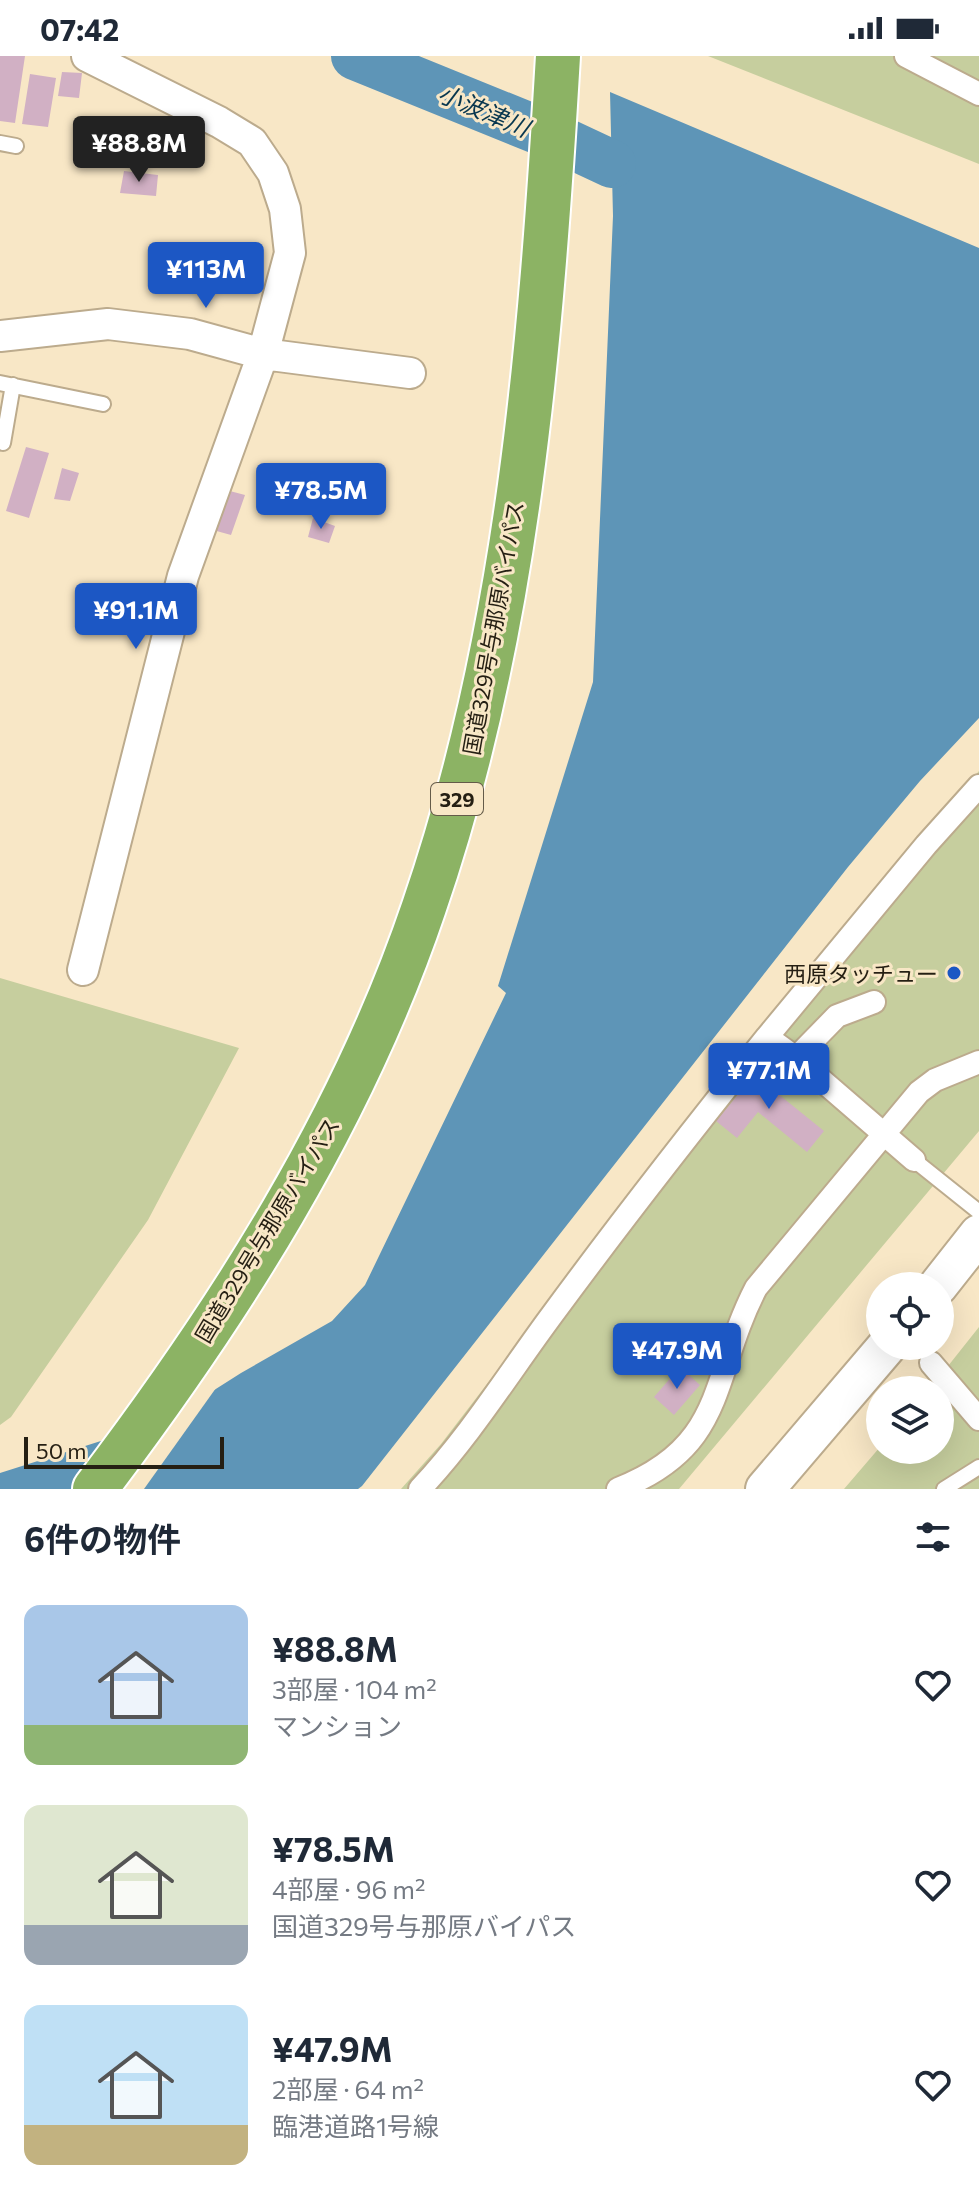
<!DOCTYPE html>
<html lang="ja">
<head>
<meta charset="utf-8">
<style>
	body { margin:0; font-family:Commissioner,"Noto Sans JP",sans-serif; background:#f2f2f3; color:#1f2937; height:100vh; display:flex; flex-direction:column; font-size:30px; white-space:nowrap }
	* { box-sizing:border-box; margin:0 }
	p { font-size:26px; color:#747a83 }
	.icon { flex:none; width:44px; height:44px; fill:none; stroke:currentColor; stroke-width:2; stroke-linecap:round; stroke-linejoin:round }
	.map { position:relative; height:1433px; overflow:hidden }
	.panel { display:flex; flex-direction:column; background:#fff; flex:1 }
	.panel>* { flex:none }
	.tools { position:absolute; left:866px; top:1216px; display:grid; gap:16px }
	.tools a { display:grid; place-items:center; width:88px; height:88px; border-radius:50%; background:#fff; box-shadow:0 8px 32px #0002; font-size:40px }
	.scale { position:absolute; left:24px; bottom:20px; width:200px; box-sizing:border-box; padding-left:8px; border:4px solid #251f13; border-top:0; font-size:22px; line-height:28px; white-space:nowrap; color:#251f13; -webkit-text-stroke:6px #f8e7c6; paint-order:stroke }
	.price { position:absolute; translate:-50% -68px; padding:0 18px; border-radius:8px; background:#1c57c4; color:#fff; font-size:26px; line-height:52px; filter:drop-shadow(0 2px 4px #0008) }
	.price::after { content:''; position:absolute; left:50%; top:48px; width:24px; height:18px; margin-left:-12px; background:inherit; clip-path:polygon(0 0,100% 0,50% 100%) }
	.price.on { background:#222; color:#fff }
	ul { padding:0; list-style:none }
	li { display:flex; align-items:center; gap:24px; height:200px; padding:0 24px }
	li span { display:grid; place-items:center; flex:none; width:224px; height:160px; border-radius:16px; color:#555 }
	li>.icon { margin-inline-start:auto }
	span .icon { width:96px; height:96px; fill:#fffc; stroke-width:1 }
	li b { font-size:34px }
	h2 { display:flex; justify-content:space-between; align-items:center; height:96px; padding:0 24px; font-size:34px }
	.status { display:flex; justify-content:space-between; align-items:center; height:56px; padding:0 40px; background:#fff; direction:ltr }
	.status svg { height:22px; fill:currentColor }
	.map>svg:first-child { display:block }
	.green { fill:#c6ce9e }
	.water { fill:#5e95b7 }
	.pier { fill:#f8e7c6 }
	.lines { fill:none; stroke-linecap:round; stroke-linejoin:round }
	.river { stroke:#5e95b7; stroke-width:48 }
	.building { fill:#d1b0c4 }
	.service-casing { stroke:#bcab8d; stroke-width:18 }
	.pedestrian-casing { stroke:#bcab8d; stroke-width:26 }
	.minor-casing { stroke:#bcab8d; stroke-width:34 }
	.tertiary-casing { stroke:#bcab8d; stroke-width:42 }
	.trunk-casing { stroke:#fff; stroke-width:48 }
	.service { stroke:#fff; stroke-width:14 }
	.pedestrian { stroke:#fff; stroke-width:22 }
	.minor { stroke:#fff; stroke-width:30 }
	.tertiary { stroke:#fff; stroke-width:38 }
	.trunk { stroke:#8cb364; stroke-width:44 }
	.poi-dot { fill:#1c57c4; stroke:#f8e7c6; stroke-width:3 }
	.labels { text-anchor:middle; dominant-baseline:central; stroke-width:6; stroke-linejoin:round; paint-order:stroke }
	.shield { fill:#f8e7c6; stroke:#645b49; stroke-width:2 }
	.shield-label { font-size:20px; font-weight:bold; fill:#251f13 }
	.street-label { font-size:22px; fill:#251f13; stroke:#f8e7c6 }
	.poi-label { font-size:22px; fill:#251f13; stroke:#f8e7c6; text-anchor:end }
	.water-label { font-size:24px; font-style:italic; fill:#08374f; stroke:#f8e7c6 }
</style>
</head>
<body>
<div class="status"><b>07:42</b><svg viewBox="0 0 49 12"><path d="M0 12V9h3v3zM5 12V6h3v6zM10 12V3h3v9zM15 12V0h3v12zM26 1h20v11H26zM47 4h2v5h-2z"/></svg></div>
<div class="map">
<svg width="979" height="1433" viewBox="0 0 979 1433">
	<rect width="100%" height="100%" fill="#f8e7c6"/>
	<path class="green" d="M708,0H979V108Z
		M979,715V1075L679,1433H401L441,1388L754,980Z
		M0,922L239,992L148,1164L11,1361L0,1369Z
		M979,1271V1433H844L880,1391V1394H940V1334H929Z"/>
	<path class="water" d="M610,36L979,192V662L920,725L848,811L362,1430L358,1433H0V1417L167,1364L241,1317L332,1265L365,1229L506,937L498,930L593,626L613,160Z"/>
	<path class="pier" d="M221,1325L144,1433H74L166,1361Z"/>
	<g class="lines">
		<path class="river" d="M355,0L550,79L612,108"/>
	</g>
	<path class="building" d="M0,0H25L15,67L0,65Z
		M62,16L82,17L79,42L58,40Z
		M30,18L56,22L48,71L22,68Z
		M105,67L121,68L119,90L103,88Z
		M124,115L158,119L156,140L120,137Z
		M26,391L49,397L29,462L6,455Z
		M62,412L79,417L70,445L54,443Z
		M226,434L245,439L231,479L213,474Z
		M313,462L335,470L329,487L308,481Z
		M762,1010L784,1029L777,1037L824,1075L807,1096L758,1056L737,1082L716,1065Z
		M680,1311L700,1329L674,1359L654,1341Z"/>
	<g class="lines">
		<defs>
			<path id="service" d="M0,87L16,90
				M0,327L103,348
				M3,387L13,329
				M914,1104L979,1156
				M944,1433L979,1411"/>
			<path id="pedestrian" d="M906,0L979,38
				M874,946L837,960L796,1002L914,1104
				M796,1002L767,981L926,789L979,730
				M931,1307L979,1363
				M420,1433C470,1380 509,1317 552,1259C622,1164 694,1072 767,981
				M618,1433C728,1390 710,1321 756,1232L919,1036L935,1024L979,1006"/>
			<path id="minor" d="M0,280L108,268L190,278L263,298L410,317
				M83,914L183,520L263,298L290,197L285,153L273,117L252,86L219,66L87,0"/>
			<path id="tertiary" d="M938,1230L979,1178
				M765,1433L887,1290"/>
			<path id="trunk" d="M95,1433C230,1255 352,1064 424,851C518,578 541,286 558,0"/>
		</defs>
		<use href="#service" class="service-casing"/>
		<use href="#pedestrian" class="pedestrian-casing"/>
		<use href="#minor" class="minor-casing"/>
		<use href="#tertiary" class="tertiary-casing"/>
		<use href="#trunk" class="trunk-casing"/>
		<use href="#service" class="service"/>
		<use href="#pedestrian" class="pedestrian"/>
		<use href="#minor" class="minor"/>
		<use href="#tertiary" class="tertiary"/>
		<use href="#trunk" class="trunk"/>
	</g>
	<circle class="poi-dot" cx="954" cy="917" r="8"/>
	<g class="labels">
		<rect class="shield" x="431" y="727" width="52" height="32" rx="6"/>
		<g class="shield-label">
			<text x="457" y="743">329</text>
		</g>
		<g class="street-label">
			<text transform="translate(493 572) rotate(-80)">国道329号与那原バイパス</text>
			<text transform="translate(267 1174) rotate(-59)">国道329号与那原バイパス</text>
		</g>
		<g class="poi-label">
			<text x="938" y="917">西原タッチュー</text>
		</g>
		<g class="water-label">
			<text transform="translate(484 54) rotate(23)">小波津川</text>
		</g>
	</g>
</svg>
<div class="tools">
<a><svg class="icon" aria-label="locate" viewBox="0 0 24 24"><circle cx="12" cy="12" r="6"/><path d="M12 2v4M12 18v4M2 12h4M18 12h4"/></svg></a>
<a><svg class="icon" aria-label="layers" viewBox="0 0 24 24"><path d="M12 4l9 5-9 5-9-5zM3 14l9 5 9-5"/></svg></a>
</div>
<div class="scale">50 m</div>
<b class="price on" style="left:139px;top:128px">¥88.8M</b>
<b class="price" style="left:206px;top:254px">¥113M</b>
<b class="price" style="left:321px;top:475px">¥78.5M</b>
<b class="price" style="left:136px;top:595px">¥91.1M</b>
<b class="price" style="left:769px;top:1055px">¥77.1M</b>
<b class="price" style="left:677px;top:1335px">¥47.9M</b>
</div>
<section class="panel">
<h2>6件の物件<svg class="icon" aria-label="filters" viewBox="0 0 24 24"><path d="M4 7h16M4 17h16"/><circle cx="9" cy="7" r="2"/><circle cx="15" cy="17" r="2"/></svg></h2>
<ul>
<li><span style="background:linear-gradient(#a9c7e8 75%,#8fb573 0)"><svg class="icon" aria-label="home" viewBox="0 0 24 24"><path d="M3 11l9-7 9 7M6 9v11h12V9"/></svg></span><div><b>¥88.8M</b><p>3部屋 · 104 m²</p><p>マンション</p></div><svg class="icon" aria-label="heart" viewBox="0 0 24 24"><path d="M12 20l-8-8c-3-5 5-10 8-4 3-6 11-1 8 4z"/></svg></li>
<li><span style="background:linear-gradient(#dfe7d0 75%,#9aa5b1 0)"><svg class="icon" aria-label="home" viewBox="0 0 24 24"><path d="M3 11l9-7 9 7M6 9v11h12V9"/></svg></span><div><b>¥78.5M</b><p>4部屋 · 96 m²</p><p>国道329号与那原バイパス</p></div><svg class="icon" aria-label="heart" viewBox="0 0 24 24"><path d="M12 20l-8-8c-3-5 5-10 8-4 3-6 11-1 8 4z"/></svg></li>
<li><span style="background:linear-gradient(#bfe0f5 75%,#c2b280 0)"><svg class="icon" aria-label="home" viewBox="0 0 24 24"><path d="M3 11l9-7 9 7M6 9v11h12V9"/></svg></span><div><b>¥47.9M</b><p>2部屋 · 64 m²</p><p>臨港道路1号線</p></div><svg class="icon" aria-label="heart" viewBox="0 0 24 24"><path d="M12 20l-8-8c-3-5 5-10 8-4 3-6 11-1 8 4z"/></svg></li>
</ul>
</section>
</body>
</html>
